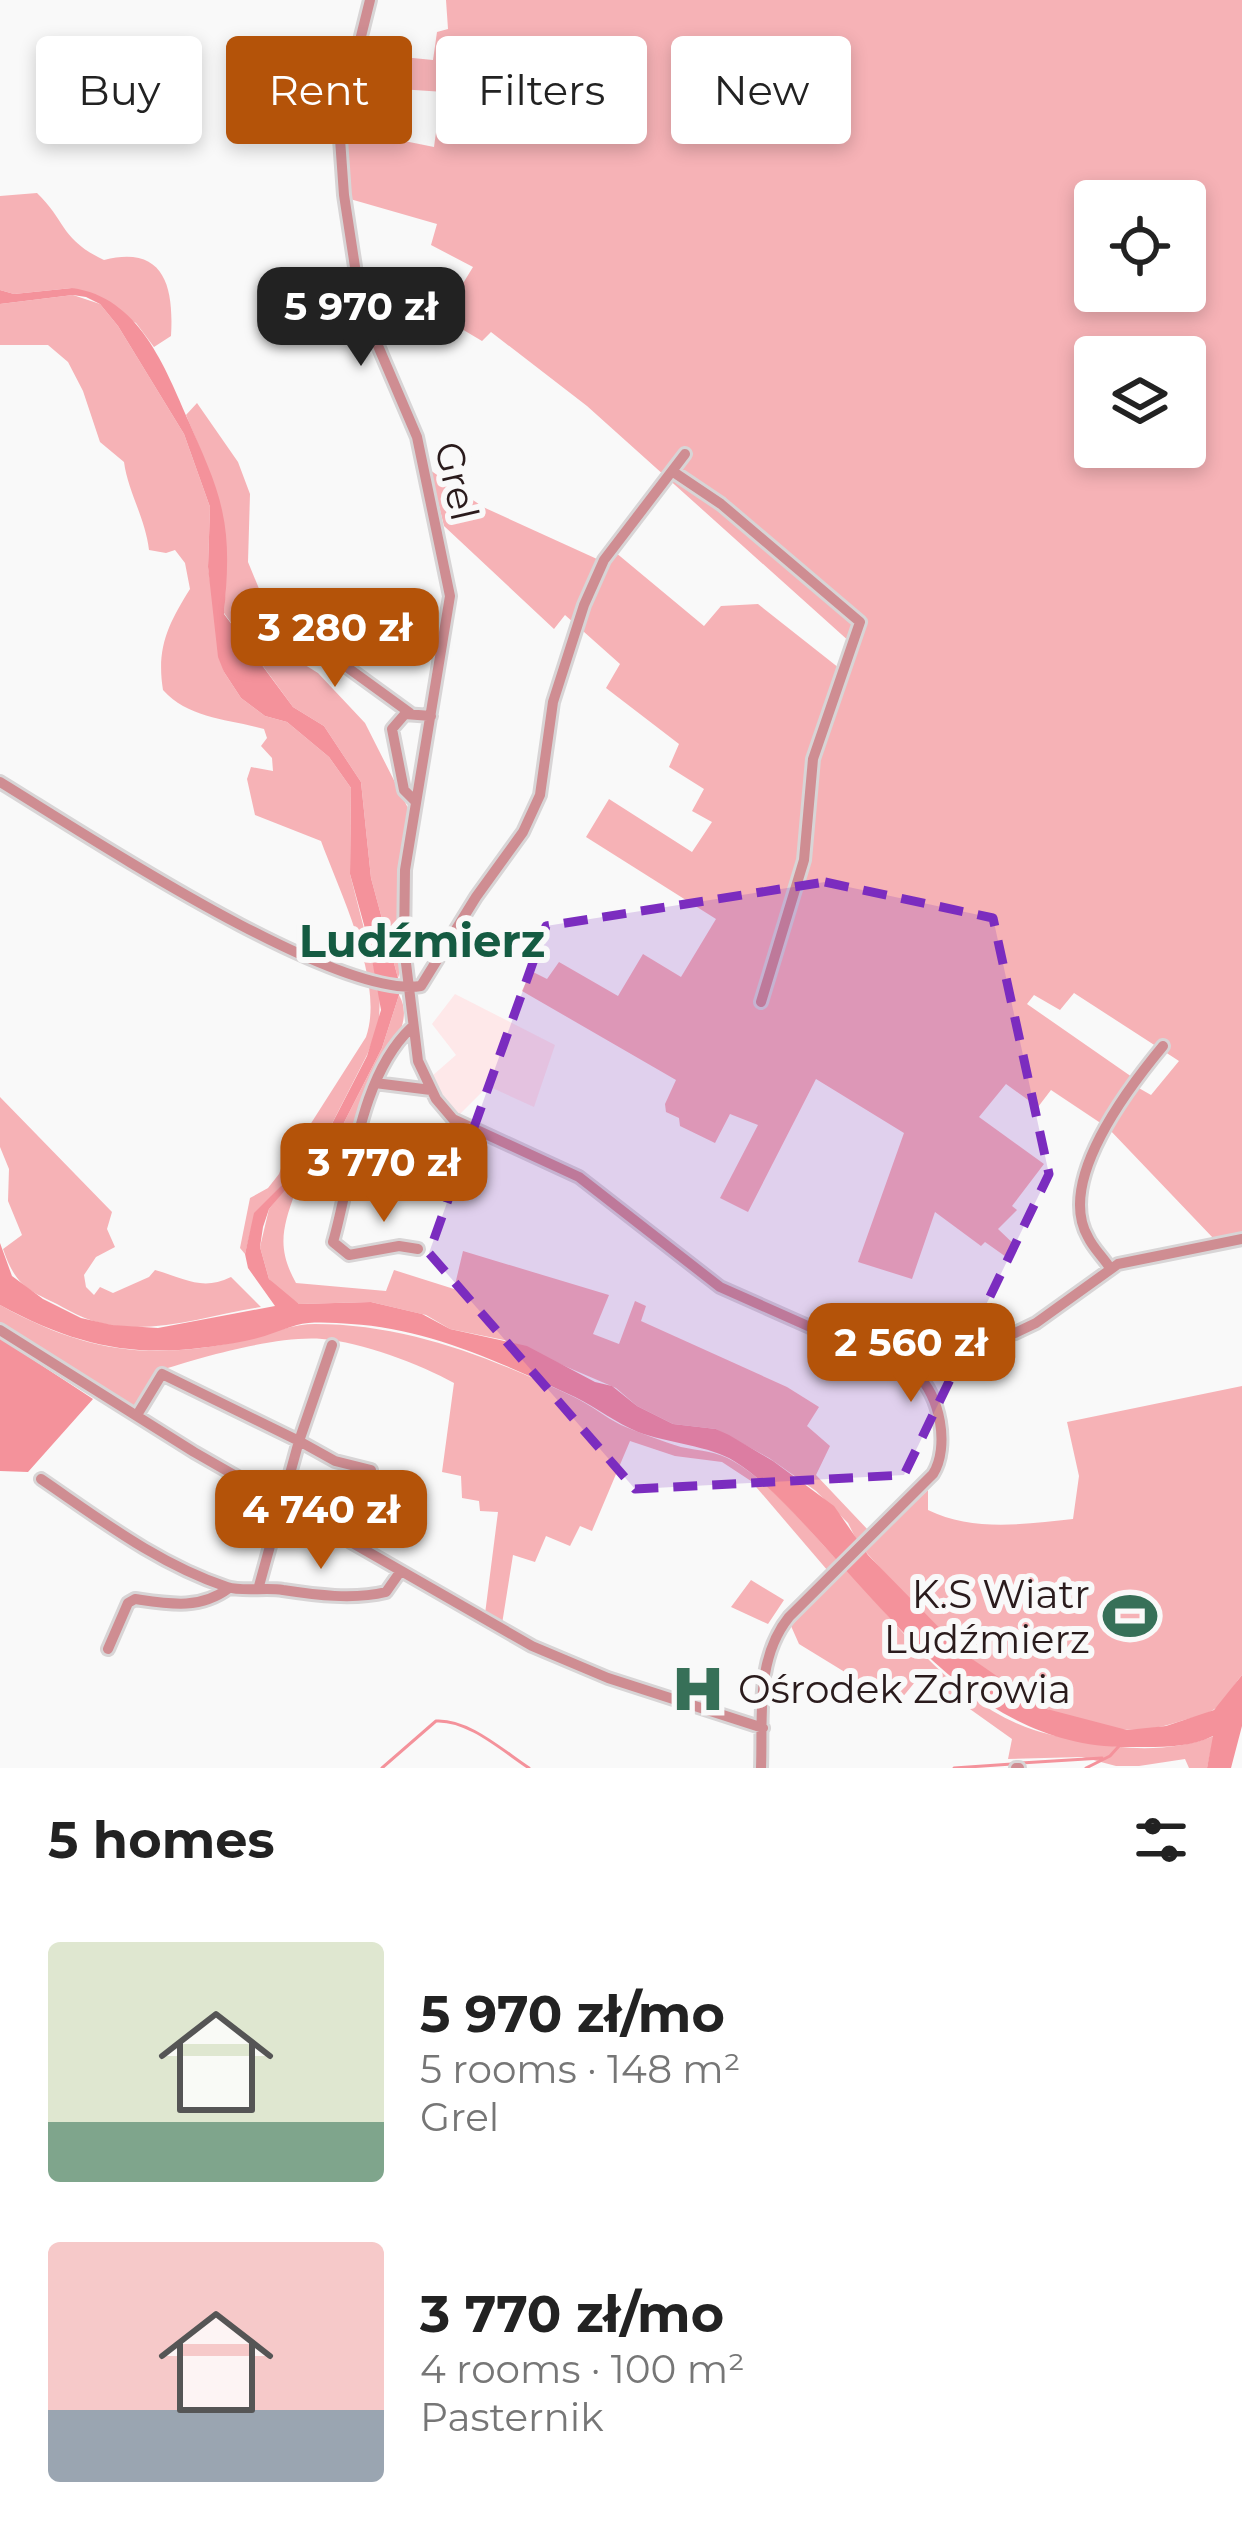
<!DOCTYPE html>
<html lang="en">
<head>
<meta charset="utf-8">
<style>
	body { margin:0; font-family:Montserrat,sans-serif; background:#f6f6f6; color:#222; height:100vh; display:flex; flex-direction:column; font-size:45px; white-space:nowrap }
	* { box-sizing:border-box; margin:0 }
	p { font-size:39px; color:#767676 }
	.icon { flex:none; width:66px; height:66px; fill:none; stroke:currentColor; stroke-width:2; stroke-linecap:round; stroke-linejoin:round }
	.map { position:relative; height:1768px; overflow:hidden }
	.panel { display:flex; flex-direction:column; background:#fff; flex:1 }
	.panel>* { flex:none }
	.hud { position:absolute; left:36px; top:36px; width:1170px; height:108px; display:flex; gap:24px }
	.tools { position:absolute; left:1074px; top:180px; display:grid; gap:24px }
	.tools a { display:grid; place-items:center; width:132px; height:132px; border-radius:12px; background:#fff; box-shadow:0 6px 18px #0003; font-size:60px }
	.price { position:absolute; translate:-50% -102px; padding:0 27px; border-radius:24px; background:#b45309; color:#fff; font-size:39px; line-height:78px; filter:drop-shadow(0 3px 6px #0008) }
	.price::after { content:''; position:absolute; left:50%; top:72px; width:36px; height:27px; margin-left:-18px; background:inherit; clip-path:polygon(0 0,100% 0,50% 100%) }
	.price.active { background:#222; color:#fff }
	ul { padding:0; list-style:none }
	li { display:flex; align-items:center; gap:36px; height:300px; padding:0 48px }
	li span { display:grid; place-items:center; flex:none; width:336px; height:240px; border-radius:12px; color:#555 }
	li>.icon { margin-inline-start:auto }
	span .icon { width:144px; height:144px; fill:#fffc; stroke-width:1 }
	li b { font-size:51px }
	h2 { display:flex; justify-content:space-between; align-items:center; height:144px; padding:0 48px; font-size:51px }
	.tag { padding:0 42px; border-radius:12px; background:#fff; box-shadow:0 6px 18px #0003; font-size:42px; line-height:108px }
	.tag.active { background:#b45309; color:#fff }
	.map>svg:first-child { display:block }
	.built { fill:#fee8e9 }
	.green { fill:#f6b2b6; fill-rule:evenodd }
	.water { fill:#f4929b }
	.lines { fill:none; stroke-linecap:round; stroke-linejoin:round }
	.stream { stroke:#f4929b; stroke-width:3 }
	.minor-casing { stroke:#d8d5d6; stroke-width:16 }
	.minor { stroke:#cf8d92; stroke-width:10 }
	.marked { fill:#7b2cbf; fill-opacity:0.2; stroke:#7b2cbf; stroke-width:9; stroke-dasharray:24 15; stroke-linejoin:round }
	.labels { text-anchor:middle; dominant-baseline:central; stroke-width:12; stroke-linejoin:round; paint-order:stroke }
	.street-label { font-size:39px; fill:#2a1b1c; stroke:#f9f9f9 }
	.poi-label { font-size:39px; fill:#2a1b1c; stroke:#f9f9f9; text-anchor:end }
	.quarter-label { font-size:45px; font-weight:bold; fill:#155b42; stroke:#f9f9f9 }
</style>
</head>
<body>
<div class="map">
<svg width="1242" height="1768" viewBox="0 0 1242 1768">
	<rect width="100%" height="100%" fill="#f9f9f9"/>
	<path class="built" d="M455,994L555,1045L534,1107L488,1086L459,1115L448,1105L432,1076L456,1055L432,1024Z"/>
	<path class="green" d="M446,0H1242V1233L1214,1239L1108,1128L1051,1090L1038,1107L1006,1084L979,1117L1044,1164L1012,1206L1017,1210L998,1229L1018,1248L1009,1259L985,1242L981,1246L935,1212L912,1279L858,1262L904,1133L816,1079L748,1212L720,1198L758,1125L730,1114L715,1143L680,1126L679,1118L666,1112L665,1104L676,1080L522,991L531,971L547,979L559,962L618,996L643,954L681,977L716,919L586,837L609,799L692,852L712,822L692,811L704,789L669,767L679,744L606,688L620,664L565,615L554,629L444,526L430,470L483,507L597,559L615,552L704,626L721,606L758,604L839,668L851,643L587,406L491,332L482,341L413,300L427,275L459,290L473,267L431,245L437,224L350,199L345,129L434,147L436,132L483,140L475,94L353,86L362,53L433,60L437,32L448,29ZM1095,201H1185V291H1095ZM1095,357H1185V447H1095ZM1074,993L1179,1061L1151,1095L1137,1087L1132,1077L1027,1004L1034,995L1060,1010Z
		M37,193C67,222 60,239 104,260C164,245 174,286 171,336L154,347L136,323L72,288L14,294L0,290V196Z
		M73,295L100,304L118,326L184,434L210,507L208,567L224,672L241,698L265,716L287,722L329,757L351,788L350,874L380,991L379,1024L367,1055L320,1147L255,1213L245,1254L240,1248L250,1198L268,1188L279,1174L285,1157L308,1128L366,1037C385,983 340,893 321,841L255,815L247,779L251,767L273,771L272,758L261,746L267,738L264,729C229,719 189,719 163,690C156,647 169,623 190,589L185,563L175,550L166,553L149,550C145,517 128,492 124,462L100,442L83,391L68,362L48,345H0V304Z
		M197,403L238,462L250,494L248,562L269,613V638L276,647L318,673L365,723L408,808L400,872L401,969L398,978L371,878L361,782L324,726L293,707L224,613C231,528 219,493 186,415Z
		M399,995C415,1023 388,1049 377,1074C368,1095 362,1117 355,1139L341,1136L327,1169L316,1167L303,1191L295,1193C282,1229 277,1249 296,1283L386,1291L394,1270L454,1289L463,1251L609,1295L593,1334L619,1344L635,1301L646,1306L641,1321L787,1387L819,1407L807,1426L830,1446L816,1475L869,1531L858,1543L848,1523L816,1491L769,1458L716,1429L673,1424L637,1406L616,1388L504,1340L450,1329L426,1315L371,1302L299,1304L279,1291L269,1279L260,1247L269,1209L285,1189L330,1150L382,1048Z
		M0,1097L112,1212L107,1229L115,1247L96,1257L84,1275L86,1287L94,1295L100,1287L113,1293L149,1277L155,1270C187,1279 202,1291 231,1277L261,1307C197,1317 129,1345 68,1310C33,1290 18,1293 3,1249L22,1235L8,1201L9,1169L0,1147Z
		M0,1305C82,1350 143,1361 236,1342C262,1337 289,1324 315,1324C407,1324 492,1358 574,1397C591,1405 605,1417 621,1425C640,1433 662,1441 681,1447C699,1451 717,1451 733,1461C771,1483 808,1529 838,1561L828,1571L751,1481L722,1462L675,1456L630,1441L592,1531L580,1526L570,1546L546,1536L535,1562L513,1555L502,1624L485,1614L498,1512L480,1511L479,1501L462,1498L461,1476L442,1472L454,1383C420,1364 361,1342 322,1339C280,1335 200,1357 159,1371L136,1408L0,1322Z
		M1242,1386V1675C1233,1685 1225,1703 1213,1710C1204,1716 1189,1718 1178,1722C1054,1763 938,1632 864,1550L928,1490V1510C972,1532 1026,1524 1073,1519L1079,1476L1067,1422Z
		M845,1568C899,1626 955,1704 1034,1730C1051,1736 1070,1738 1088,1742C1129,1751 1177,1751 1214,1736L1207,1768H1189L1185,1759L1139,1766H1116L1082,1757L1008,1759L1012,1739L946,1692L924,1671L897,1704L799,1644L791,1626Z
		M751,1580L784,1600L768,1624L731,1607Z"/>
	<path class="water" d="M72,288C139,297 165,367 189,422C201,450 216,481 222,510C230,545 227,579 224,614L293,707L324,726L361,782L371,878L398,978L399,995L382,1048L330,1150L286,1189L269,1209L263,1227L260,1247L269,1279L299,1304L371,1302L422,1314L450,1329L527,1346L595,1382L612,1386L637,1406L673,1424L716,1429L729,1435L773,1461L834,1506L868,1555L965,1654L1043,1708L1127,1730L1166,1726L1214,1710L1242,1675V1726L1231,1768H1207L1213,1736C1189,1748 1162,1747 1134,1747C990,1751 903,1631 814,1535C790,1509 763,1479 734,1461C711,1446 667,1443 638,1432C616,1423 597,1408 575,1397C506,1365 428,1328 351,1324C335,1323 312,1321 297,1325C279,1330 263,1338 245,1341C148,1360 87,1352 0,1305V1243L12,1276L43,1299L81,1318L112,1325L158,1328L275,1306L248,1268L245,1254L254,1213L320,1147L367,1056L381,1010L369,943L350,874L351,788L329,757L287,722L265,716L241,698L224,672L218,657L208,567L210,507L184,434L118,326L100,304L86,297L73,295L0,304V290L14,294Z
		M0,1338L93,1399L28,1472L0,1471Z"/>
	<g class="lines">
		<path class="stream" d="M1021,1763L1102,1758
			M382,1768L436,1721C468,1719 503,1751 529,1768
			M954,1768L1012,1764
			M1086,1768L1110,1756L1119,1746"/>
		<defs>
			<path id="minor" d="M370,0L339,125L344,195L361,306L417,437L450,596L405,870L404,947L418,1061L436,1099L453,1119L579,1177L720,1287L916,1374C940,1394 950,1447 933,1474L789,1617C755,1659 763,1717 761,1768
				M672,471L721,504L860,622L813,759L804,860L761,1002
				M289,625L410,713
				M0,782C82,832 335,1000 421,986L476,897L523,832L540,795L553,702L584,605L604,560L685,454
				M415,801L404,790L392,729L405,714L431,716
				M411,1028C359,1077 352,1176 333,1242L349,1255L399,1246L418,1249
				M375,1083L431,1090
				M1110,1268C1103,1257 1093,1248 1088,1237C1056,1181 1129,1087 1163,1046
				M0,1330L194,1452L532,1646L608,1678L763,1728
				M332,1345L299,1441L335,1461L371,1470
				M921,1348L924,1380
				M881,1359L889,1353L1015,1333L1036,1323L1118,1264L1242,1239
				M137,1415L162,1374L299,1441L259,1586
				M41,1479C101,1520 158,1564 227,1587C243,1592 266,1587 283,1590C316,1595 353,1600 386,1592L400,1572
				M108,1649L128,1603L135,1599C169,1604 200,1610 229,1588
				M1016,1768H1019"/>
		</defs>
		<use href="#minor" class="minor-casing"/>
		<use href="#minor" class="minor"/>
	</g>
	<path class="marked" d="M825,882L993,918L1049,1174L904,1475L635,1489L429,1253L546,926Z"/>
	<defs>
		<symbol id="stadium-bare" viewBox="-9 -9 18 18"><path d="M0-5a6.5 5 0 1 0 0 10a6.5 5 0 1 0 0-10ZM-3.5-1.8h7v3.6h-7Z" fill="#377058" stroke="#f9f9f9" stroke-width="2.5" paint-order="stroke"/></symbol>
		<symbol id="hospital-bare" viewBox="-9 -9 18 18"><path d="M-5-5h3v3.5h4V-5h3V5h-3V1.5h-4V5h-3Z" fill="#377058" stroke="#f9f9f9" stroke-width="2.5" paint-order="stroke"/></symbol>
	</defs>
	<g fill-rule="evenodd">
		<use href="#stadium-bare" x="1092" y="1578" width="76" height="76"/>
		<use href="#hospital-bare" x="660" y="1651" width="76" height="76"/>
	</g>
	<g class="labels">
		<g class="street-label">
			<text transform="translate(457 481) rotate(77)">Grel</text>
		</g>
		<g class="poi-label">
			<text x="1090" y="1594">K.S Wiatr<tspan x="1090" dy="45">Ludźmierz</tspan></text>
			<text x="738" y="1689" text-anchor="start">Ośrodek Zdrowia</text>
		</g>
		<g class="quarter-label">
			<text x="422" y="940">Ludźmierz</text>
		</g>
	</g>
</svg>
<div class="tools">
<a><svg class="icon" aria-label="locate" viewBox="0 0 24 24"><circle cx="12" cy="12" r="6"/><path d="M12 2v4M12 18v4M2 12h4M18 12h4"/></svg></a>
<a><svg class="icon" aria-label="layers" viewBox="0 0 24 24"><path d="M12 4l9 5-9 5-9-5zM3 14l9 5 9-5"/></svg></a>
</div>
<b class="price active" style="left:361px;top:369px">5 970 zł</b>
<b class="price" style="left:335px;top:690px">3 280 zł</b>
<b class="price" style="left:384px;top:1225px">3 770 zł</b>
<b class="price" style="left:911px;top:1405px">2 560 zł</b>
<b class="price" style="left:321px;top:1572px">4 740 zł</b>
<div class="hud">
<a class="tag">Buy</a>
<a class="tag active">Rent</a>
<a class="tag">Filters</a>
<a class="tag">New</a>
</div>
</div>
<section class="panel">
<h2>5 homes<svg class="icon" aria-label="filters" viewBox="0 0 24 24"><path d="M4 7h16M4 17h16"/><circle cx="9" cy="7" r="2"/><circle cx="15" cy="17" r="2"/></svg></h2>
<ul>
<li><span style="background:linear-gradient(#dfe7d0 75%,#7fa58c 0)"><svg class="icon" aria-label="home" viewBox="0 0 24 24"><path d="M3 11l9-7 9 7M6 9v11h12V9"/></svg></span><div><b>5 970 zł/mo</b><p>5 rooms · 148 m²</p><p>Grel</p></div></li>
<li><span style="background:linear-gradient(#f6c9c9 70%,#9aa5b1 0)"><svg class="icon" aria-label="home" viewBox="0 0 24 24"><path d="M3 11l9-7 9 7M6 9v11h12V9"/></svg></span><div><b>3 770 zł/mo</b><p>4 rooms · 100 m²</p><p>Pasternik</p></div></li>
</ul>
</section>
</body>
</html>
